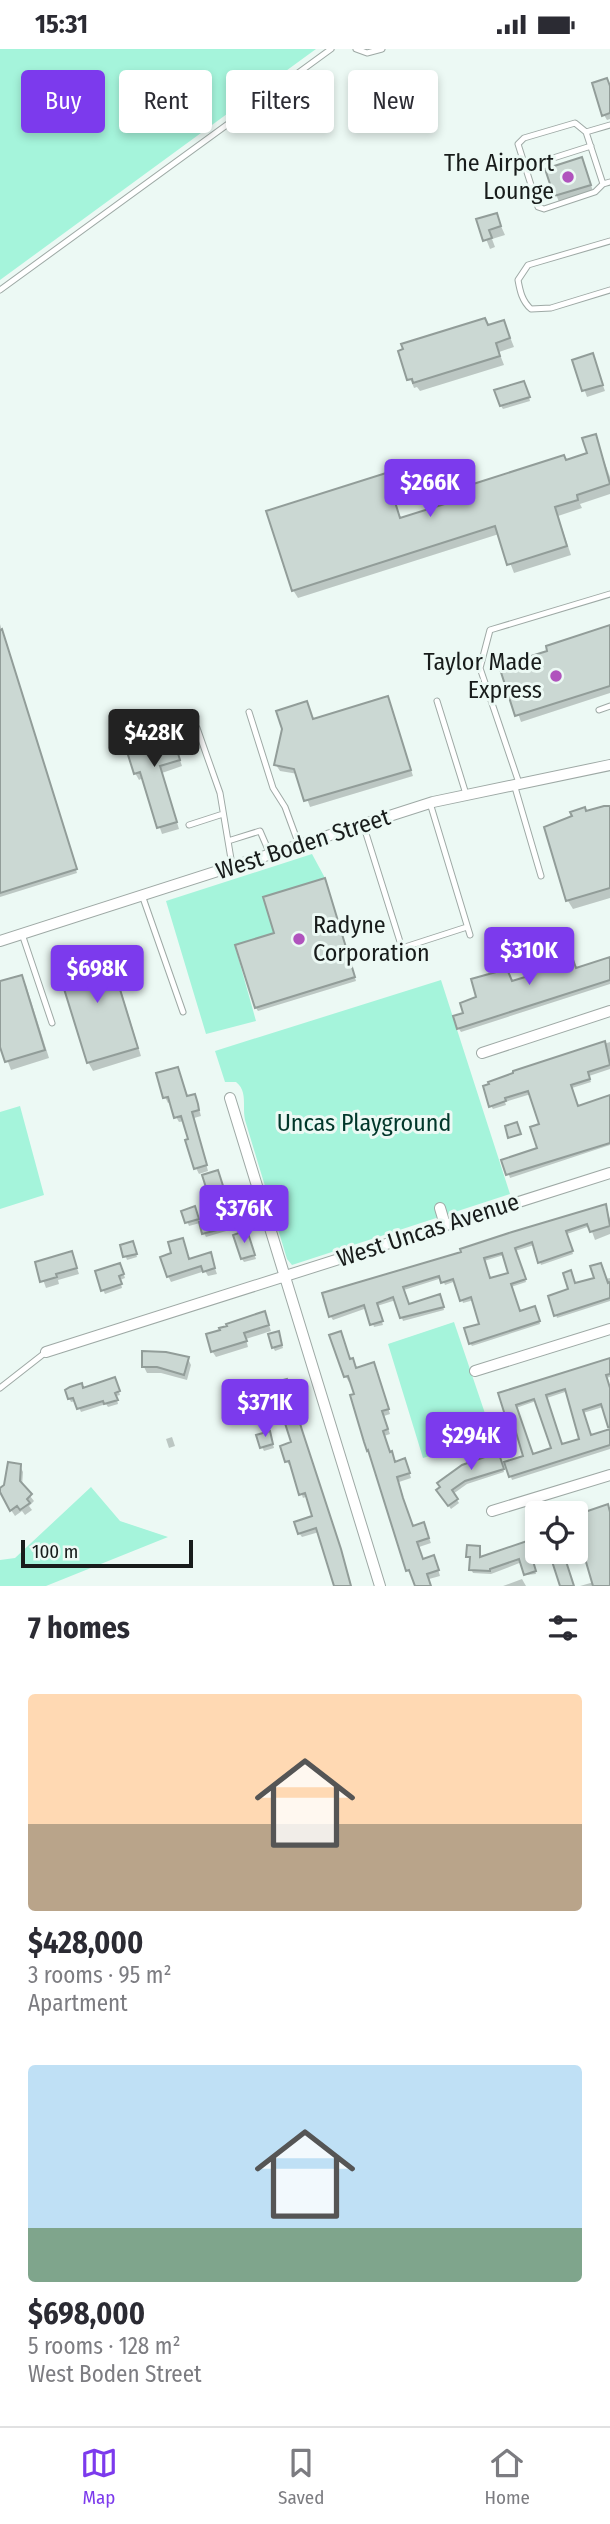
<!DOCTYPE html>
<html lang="en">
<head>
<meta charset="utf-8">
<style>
	body { margin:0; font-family:"Fira Sans Condensed",sans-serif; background:#f2f2f3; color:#2b2b33; height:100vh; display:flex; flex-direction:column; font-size:26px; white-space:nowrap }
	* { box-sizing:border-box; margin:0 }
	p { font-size:23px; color:#7c7c81 }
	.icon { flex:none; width:38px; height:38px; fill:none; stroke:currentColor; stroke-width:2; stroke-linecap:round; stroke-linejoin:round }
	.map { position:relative; height:1537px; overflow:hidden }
	.details { display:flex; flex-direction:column; background:#fff; flex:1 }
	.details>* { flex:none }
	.guide { position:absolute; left:21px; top:21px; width:569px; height:63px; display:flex; gap:14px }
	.controls { position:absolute; left:525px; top:1452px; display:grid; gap:14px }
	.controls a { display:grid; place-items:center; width:63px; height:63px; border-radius:7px; background:#fff; box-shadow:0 4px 10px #0003; font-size:35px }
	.scale { position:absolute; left:21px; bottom:18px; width:172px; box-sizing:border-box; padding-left:7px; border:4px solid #181c1b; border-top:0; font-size:19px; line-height:24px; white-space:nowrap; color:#181c1b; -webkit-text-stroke:5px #ecf9f4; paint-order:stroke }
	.price { position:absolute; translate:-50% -60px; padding:0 16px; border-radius:7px; background:#7c3aed; color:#fff; font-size:23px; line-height:46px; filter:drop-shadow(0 2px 4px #0008) }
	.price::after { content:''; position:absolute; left:50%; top:42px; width:21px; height:16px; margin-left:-10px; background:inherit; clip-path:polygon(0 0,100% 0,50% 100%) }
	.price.current { background:#222; color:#fff }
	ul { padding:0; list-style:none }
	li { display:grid; align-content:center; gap:14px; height:371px; padding:0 28px }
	li span { display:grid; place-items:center; height:217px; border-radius:7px; color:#555 }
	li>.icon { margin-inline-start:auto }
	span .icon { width:126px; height:126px; fill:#fffc; stroke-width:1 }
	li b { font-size:30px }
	h2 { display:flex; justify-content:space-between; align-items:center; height:84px; padding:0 28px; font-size:30px }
	.chip { padding:0 24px; border-radius:7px; background:#fff; box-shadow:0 4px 10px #0003; font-size:24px; line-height:63px }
	.chip.current { background:#7c3aed; color:#fff }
	.status { display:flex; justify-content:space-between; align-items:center; height:49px; padding:0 35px; background:#fff; direction:ltr }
	.status svg { height:19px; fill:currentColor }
	.menu { display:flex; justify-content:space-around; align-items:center; height:98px; border-top:2px solid #e1e1e2; background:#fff; font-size:19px; color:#7c7c81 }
	.menu a { display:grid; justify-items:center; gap:4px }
	.menu .current { color:#7c3aed }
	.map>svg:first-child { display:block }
	.green { fill:#a5f4db }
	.shadow { fill:#0003; fill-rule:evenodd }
	.building { fill:#cbd8d3; stroke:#929d99; stroke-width:2; fill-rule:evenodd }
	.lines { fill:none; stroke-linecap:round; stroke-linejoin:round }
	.lane-casing { stroke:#9ea9a5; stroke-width:7 }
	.street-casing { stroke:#9ea9a5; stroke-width:12 }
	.lane { stroke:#fff; stroke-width:5 }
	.street { stroke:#fff; stroke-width:10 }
	.poi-dot { fill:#b053bd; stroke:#ecf9f4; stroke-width:2.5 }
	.labels { text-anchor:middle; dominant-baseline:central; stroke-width:6; stroke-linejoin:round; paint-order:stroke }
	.poi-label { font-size:24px; fill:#181c1b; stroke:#ecf9f4; text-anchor:end }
	.street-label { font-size:24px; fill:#181c1b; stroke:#ecf9f4 }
	.park-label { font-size:24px; fill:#00372a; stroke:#ecf9f4 }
</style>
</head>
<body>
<div class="status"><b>15:31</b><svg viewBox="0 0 49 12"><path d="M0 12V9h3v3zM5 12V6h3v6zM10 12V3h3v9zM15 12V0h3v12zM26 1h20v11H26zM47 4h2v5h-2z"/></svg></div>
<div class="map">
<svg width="610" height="1537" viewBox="0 0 610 1537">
	<rect width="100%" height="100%" fill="#ecf9f4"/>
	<path class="green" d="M0,0H316L0,231Z
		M312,805L325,829L274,884L235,897L256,972L206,985L166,852Z
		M441,931L510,1145L292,1216L287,1210L245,1071C242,1058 248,1042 236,1033H225L215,1002Z
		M20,1057L44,1146L0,1160V1063Z
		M454,1273L493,1388L423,1409L388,1295Z
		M91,1438L120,1472L168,1488L46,1537H0V1511L15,1509Z"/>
	<path class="shadow" d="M610,37V70L607,71L604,66Z
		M582,110L593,142L559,153L547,121Z
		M496,166L505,186L492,190L495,198L490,200L479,172Z
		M504,273L514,298L499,303L504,316L420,342L417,338L414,339L400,303Z
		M592,306L605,342L587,348L574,312Z
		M526,337L530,352L503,360L501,357Z
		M595,387L610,428V445L580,455L582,459L558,467L571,506L514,524L499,485L298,549L293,541L385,426L401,471L472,448L589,405Z
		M0,575L77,824L0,848Z
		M610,578V644L521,673L502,618L550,603Z
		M388,649L413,727L310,758L298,725L280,722L276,716L306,654L313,672Z
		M171,683L182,717L162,724L179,780L162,785L143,729L139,731L135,724Z
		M610,758V849L573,860L568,852L546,779Z
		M326,835L356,932L258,962L256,959L277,885Z
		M107,900L111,909L141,1007L93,1022L88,1013Z
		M610,908V935L461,983L459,980L456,968L466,965L512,934L537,926L544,912L576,921L605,912V910Z
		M21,928L26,936L49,1009L11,1021L0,992V934Z
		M610,993V1020L589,1027L591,1033L572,1039L578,1058L610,1048V1096L510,1129L504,1112L539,1100L541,1076L531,1045L505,1053L506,1056L493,1060L491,1057L516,1026L515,1023Z
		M158,1025L187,1049L197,1052L201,1067L194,1069L208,1122L199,1125L196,1119L185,1072L179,1073L176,1068L171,1053L168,1054L165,1048Z
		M219,1127L225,1147L212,1151L210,1147Z
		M605,1157L610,1170V1185L595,1191L590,1177L567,1185L573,1205L541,1216L534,1196L515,1202L526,1233L511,1238L520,1264L536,1262L540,1275L472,1297L470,1294L482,1276L474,1251L463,1254L456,1232L445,1236L442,1229L404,1241L409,1257L441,1250L444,1261L403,1272L396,1251L377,1257L383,1276L374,1278L367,1259L333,1271L331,1268L324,1245L463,1204ZM504,1206L511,1225L490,1231L484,1212Z
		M183,1163H196L200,1174L189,1177Z
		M230,1171L233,1180L206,1188L204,1184Z
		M248,1187L256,1210L244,1213L242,1210Z
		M182,1191L190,1211L210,1205L217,1225L208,1227L205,1222L171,1233L168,1227L173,1205Z
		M122,1197H134L137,1208L127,1211Z
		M74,1210L79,1225L58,1231L59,1235L46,1239L37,1214Z
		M122,1220L125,1229L120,1231L122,1239L105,1245L103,1241Z
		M610,1229V1252L557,1269L550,1248L570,1241L575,1236Z
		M267,1270L271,1282L246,1290L248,1298L216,1308L212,1302Z
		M341,1284L351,1312L352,1311L357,1320H376L390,1365L384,1367L390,1385L384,1387L395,1414L407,1416L411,1429L399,1433L412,1479L424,1475L431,1494L419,1498L423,1512L436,1513L440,1527L429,1530L431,1537L351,1332L349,1333L346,1328L331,1287Z
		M280,1288L283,1299L275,1302L273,1298Z
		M188,1310L191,1316L187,1331L161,1324H147L144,1318Z
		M610,1311V1328L606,1329L610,1342V1380L603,1358L583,1364L591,1388L610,1382V1400L512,1431L506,1414L526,1408L518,1383L513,1384L500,1345ZM568,1342L581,1391L562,1397L547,1349ZM536,1352L554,1400L532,1407L516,1359Z
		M116,1334L120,1346L116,1347L118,1355L108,1358L106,1355L81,1363L76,1352L71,1353L69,1349L84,1341Z
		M290,1341L294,1345L299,1359L296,1360L303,1387L351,1537H336L319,1483L302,1488L299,1484L314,1468L308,1447L303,1449L291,1416H289L287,1412L293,1394Z
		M172,1388L175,1397L169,1399L166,1390Z
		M271,1388L274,1399L264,1402L262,1398Z
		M496,1395L504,1423L467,1435L453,1445L459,1454L451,1460L440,1445L490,1408Z
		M20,1417L23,1423L22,1437L34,1452L29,1457L32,1461L25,1466L22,1462L15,1467L7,1455L6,1437Z
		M610,1458V1537H580L594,1533L580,1485L576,1486V1469Z
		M528,1498L536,1525L527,1526L522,1513L491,1525L473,1524L471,1520V1511L468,1508L479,1499L481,1509Z
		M522,1530L526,1537H503Z"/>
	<path class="building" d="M607,29L610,37V64L602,67L592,34Z
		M582,108L591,136L554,147L545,120Z
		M497,164L501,177L489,181L492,189L483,192L476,170Z
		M485,269L488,276L504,271L510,289L496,294L500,307L413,334L412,330L407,331L398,302L403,300L401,295Z
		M593,304L603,336L582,342L572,311Z
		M524,332L530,348L500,357L494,341Z
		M596,385L610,435L577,446L578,451L555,458L567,497L507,516L495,477L292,542L266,462L386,424L400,469L470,447L467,437L564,406L566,411L587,404L582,389Z
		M610,576V637L515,667L499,617L547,602L546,597Z
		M2,580L77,820L0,844V581Z
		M388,647L411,721L304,752L294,720L274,716L282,680L276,662L307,652L313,670Z
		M169,675L180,711L160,717L177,773L157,779L140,723L134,725L123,690Z
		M604,757H610V839L566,852L544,778L572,767L570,763L585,758L586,762Z
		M325,829L355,928L255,959L235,896L274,884L263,848Z
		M107,898L138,999L87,1014L56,914Z
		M570,902L576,919L610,908V931L457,980L453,967L463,964L460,954L476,948L471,930L507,920L512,932L535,925L530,909L542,905L544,910Z
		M22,926L45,1001L5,1013L0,998V932Z
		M605,992L610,1016L588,1023L590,1030L571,1036L578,1057L610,1046V1094L506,1126L501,1111L537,1099L530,1078L539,1075L528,1042L505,1049L506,1052L489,1058L483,1037L489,1035L488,1033L513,1024V1022Z
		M178,1018L187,1047L195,1045L198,1055L199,1061L192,1063L207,1116L194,1120L185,1091L188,1090L181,1067L174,1069L168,1048L163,1049L156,1024Z
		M517,1073L521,1085L508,1089L505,1077Z
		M218,1121L225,1143L209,1148L202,1126Z
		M606,1155L610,1177L590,1183L587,1175L566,1182L573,1202L538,1214L532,1193L515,1199L526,1230L511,1235L520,1262L535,1257L540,1272L469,1295L464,1279L479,1275L471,1248L460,1252L453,1230L441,1234L439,1227L403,1238L409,1255L440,1245L444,1258L400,1269L393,1248L377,1254L383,1272L370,1276L364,1256L329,1268L322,1244L461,1203L460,1200L512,1183ZM502,1204L508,1224L490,1229L484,1209Z
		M195,1157L199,1170L185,1174L181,1162Z
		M229,1165L232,1177L202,1185L199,1173Z
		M247,1181L255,1206L241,1210L233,1186Z
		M183,1189L189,1210L211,1203L215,1219L203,1223L201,1217L167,1228L160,1208L171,1204L168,1193Z
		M133,1192L137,1205L123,1208L120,1196Z
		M72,1202L77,1219L56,1225L57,1228L40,1233L35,1213Z
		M120,1214L124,1225L119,1227L122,1235L101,1242L95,1222Z
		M601,1214L608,1234L610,1233V1249L554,1267L548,1247L568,1240L563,1224L571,1221L575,1234L594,1229L590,1217Z
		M265,1262L269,1276L244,1284L247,1292L211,1303L206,1285L220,1281L219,1279L227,1277L226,1275Z
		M279,1282L282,1296L272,1299L268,1285Z
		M341,1282L350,1310L353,1309L356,1319L374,1313L389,1360L382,1362L388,1380L383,1382L390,1403L392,1402L395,1413L405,1409L410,1424L397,1428L403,1449L413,1477L424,1473L429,1489L417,1493L423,1510L434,1506L439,1521L427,1525L431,1537H415L409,1521L406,1522L368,1401L367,1402L364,1393L350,1346L354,1345L348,1327L344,1328L329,1286Z
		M142,1302L166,1303L189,1308L184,1326L157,1318H142Z
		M610,1309V1325L606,1326L610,1339V1378H608L601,1355L583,1361L591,1386L610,1380V1396L509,1428L504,1413L523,1407L515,1380L510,1382L498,1344ZM565,1340L579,1390L562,1395L546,1346ZM534,1350L551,1399L533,1405L516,1356Z
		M115,1328L120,1342L115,1344L118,1351L104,1355L103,1352L77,1360L73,1349L68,1350L65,1341L70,1338L82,1334L83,1339Z
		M287,1330L290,1339L293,1338L298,1354L294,1355L302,1381L341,1500L351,1537H334L316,1479L298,1485L294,1473L312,1467L305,1444L299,1446L289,1412L285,1413L280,1397L291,1393L272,1334Z
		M270,1382L273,1395L260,1399L256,1386Z
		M494,1390L504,1420L465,1432L452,1441L458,1450L448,1457L436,1441L440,1438L437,1434L462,1416L488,1407L483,1393Z
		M8,1413L21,1415L20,1432L32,1445L27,1450L30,1454L20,1461L17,1457L10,1462L0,1443V1439L4,1436Z
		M608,1455L610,1463V1537H593L577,1482L576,1483V1466Z
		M537,1479V1507H535L527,1482Z
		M527,1492L536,1522L524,1526L519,1510L490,1520V1522L469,1521L470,1508H466L467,1496L480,1497V1508Z
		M549,1503H563L574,1537H560Z"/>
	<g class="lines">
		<defs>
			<path id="lane" d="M356,0L367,4L382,0
				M610,76L586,83L603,135L610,133
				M586,83L575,74L524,89L518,95L538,158L544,160L595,143L603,135
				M525,118L591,97
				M610,192L528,216L518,231C520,242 522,252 531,260L551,259L610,241
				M0,241L331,0
				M437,652L466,745
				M599,661L610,657
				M249,663L273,739L285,758L299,796
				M197,679L220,744L232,816
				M519,734L480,619L490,581L610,545
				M514,735L541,827
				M430,754L470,886
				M363,775L402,899L467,878
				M189,776L223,765
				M228,792L260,782L270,805
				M142,846L183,963
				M22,885L52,974
				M0,1339L46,1303"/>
			<path id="street" d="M0,892L433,753L610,716
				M482,1004L610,962
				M230,1049L380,1537
				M440,1159L445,1176
				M46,1303L610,1124
				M475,1322L610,1280
				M492,1462L610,1426"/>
		</defs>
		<use href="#lane" class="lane-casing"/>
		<use href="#street" class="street-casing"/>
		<use href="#lane" class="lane"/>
		<use href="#street" class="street"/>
	</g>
	<g class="poi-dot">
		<circle cx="568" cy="128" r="7"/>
		<circle cx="556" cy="627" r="7"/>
		<circle cx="299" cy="890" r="7"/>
	</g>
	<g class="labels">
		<g class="poi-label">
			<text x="554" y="114">The Airport<tspan x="554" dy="28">Lounge</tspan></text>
			<text x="542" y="613">Taylor Made<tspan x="542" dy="28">Express</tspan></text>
			<text x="313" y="876" text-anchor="start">Radyne<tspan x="313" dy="28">Corporation</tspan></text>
		</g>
		<g class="street-label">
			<text transform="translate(303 795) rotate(-18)">West Boden Street</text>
			<text transform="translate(428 1181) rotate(-18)">West Uncas Avenue</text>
		</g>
		<g class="park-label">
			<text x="364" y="1074">Uncas Playground</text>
		</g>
	</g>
</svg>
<div class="controls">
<a><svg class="icon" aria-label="locate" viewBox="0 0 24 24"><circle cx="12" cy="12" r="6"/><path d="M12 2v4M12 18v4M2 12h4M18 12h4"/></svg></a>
</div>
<div class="scale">100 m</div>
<b class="price" style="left:430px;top:470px">$266K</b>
<b class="price current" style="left:154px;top:720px">$428K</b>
<b class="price" style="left:529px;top:938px">$310K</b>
<b class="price" style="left:97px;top:956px">$698K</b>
<b class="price" style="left:244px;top:1196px">$376K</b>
<b class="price" style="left:265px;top:1390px">$371K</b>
<b class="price" style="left:471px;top:1423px">$294K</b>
<div class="guide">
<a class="chip current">Buy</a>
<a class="chip">Rent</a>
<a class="chip">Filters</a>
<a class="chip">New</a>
</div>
</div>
<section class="details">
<h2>7 homes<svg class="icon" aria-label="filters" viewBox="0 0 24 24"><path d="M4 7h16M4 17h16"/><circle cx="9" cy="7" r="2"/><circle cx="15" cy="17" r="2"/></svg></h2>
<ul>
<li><span style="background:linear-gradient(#ffd9b3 60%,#b9a48a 0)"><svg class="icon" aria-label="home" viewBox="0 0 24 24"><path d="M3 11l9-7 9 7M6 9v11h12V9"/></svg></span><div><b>$428,000</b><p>3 rooms · 95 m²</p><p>Apartment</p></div></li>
<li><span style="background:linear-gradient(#bfe0f5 75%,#7fa58c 0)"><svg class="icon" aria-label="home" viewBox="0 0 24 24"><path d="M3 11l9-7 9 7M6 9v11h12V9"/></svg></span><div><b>$698,000</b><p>5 rooms · 128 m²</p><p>West Boden Street</p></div></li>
</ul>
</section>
<nav class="menu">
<a class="current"><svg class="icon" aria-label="map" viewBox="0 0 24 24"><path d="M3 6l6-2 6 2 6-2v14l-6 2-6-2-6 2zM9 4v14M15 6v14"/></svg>Map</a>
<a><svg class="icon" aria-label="saved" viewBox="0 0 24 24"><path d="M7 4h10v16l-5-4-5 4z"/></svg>Saved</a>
<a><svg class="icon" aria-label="home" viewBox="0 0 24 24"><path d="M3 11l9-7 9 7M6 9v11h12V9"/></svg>Home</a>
</nav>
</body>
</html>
